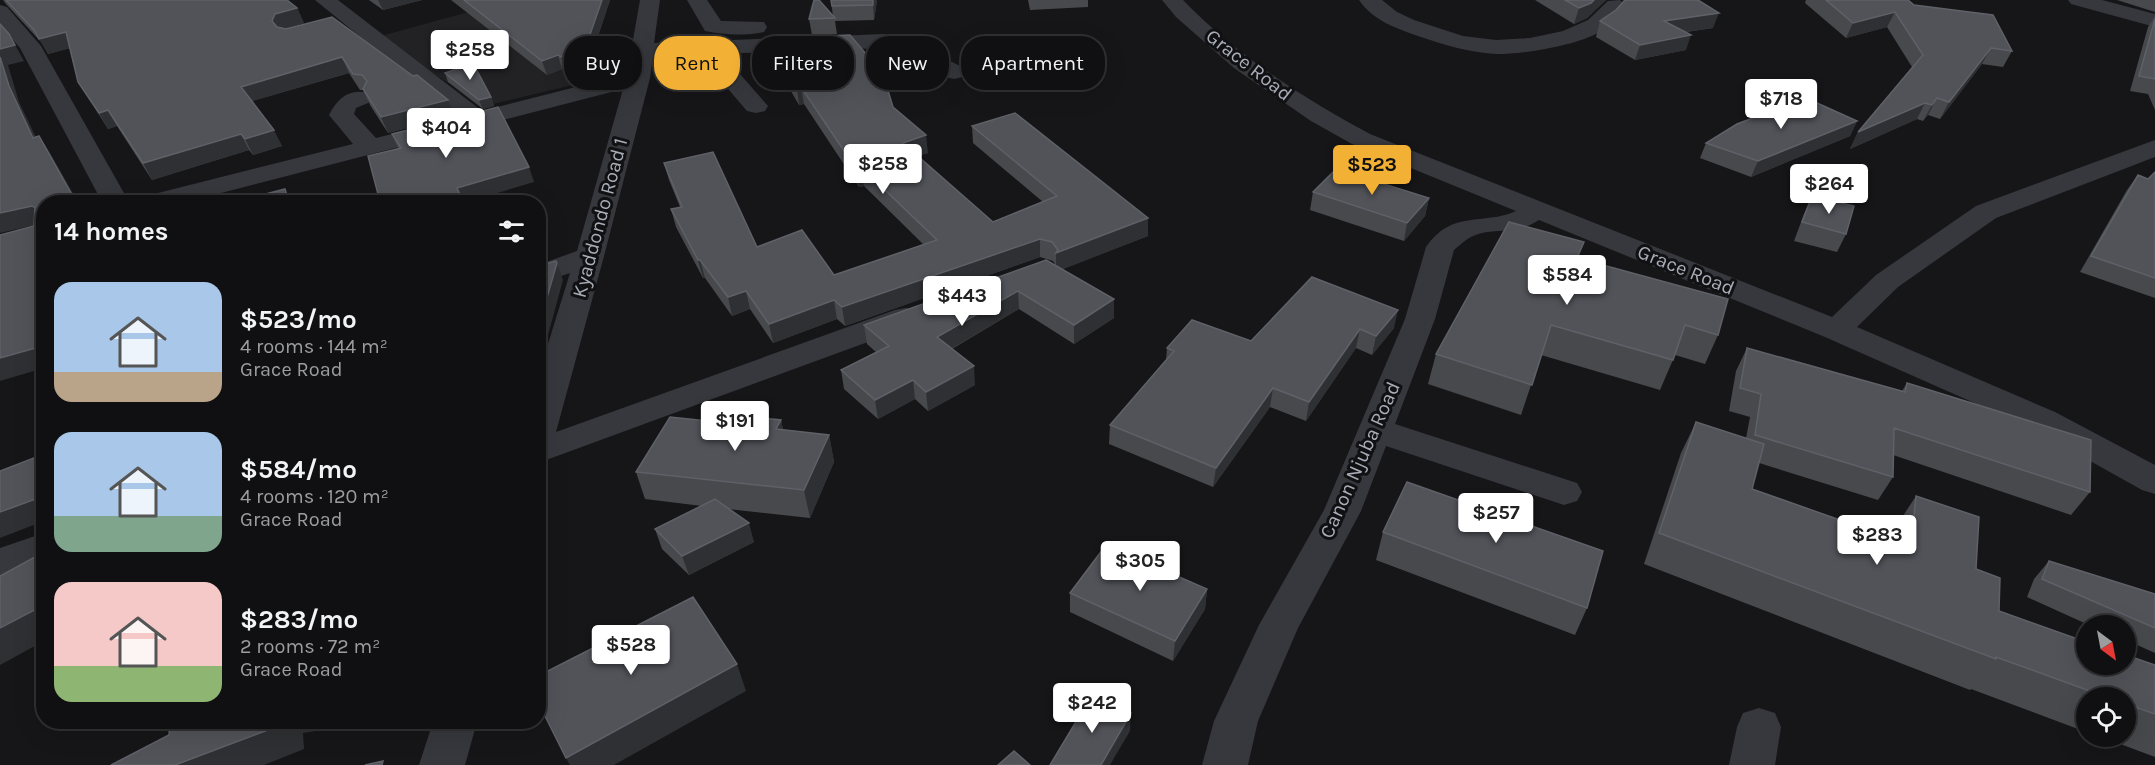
<!DOCTYPE html>
<html lang="en">
<head>
<meta charset="utf-8">
<style>
	body { margin:0; font-family:Karla,sans-serif; background:#1e1e20; color:#f1f3f6; height:100vh; display:flex; flex-direction:column; font-size:22px; white-space:nowrap }
	* { box-sizing:border-box; margin:0 }
	p { font-size:20px; color:#9c9d9f }
	.icon { flex:none; width:33px; height:33px; fill:none; stroke:currentColor; stroke-width:2; stroke-linecap:round; stroke-linejoin:round }
	.map { position:relative; flex:1; overflow:hidden }
	.side { position:absolute; left:36px; top:195px; width:510px; height:534px; display:flex; flex-direction:column; background:#101012; border-radius:24px; box-shadow:0 6px 24px #0002,0 0 0 2px #303032 }
	.side>* { flex:none }
	.banner { position:absolute; left:564px; top:36px; width:570px; height:54px; display:flex; gap:12px }
	.needle { width:39px; rotate:148deg }
	.tools { position:absolute; left:2076px; top:615px; display:grid; gap:12px }
	.tools a { display:grid; place-items:center; width:60px; height:60px; border-radius:50%; background:#101012; box-shadow:0 6px 24px #0002,0 0 0 2px #303032; font-size:30px }
	.price { position:absolute; translate:-50% -51px; padding:0 14px; border-radius:6px; background:#fff; color:#222; font-size:20px; line-height:39px; filter:drop-shadow(0 2px 3px #0008) }
	.price::after { content:''; position:absolute; left:50%; top:36px; width:18px; height:14px; margin-left:-9px; background:inherit; clip-path:polygon(0 0,100% 0,50% 100%) }
	.price.on { background:#f2b134; color:#111 }
	ul { padding:0; list-style:none }
	li { display:flex; align-items:center; gap:18px; height:150px; padding:0 18px }
	li span { display:grid; place-items:center; flex:none; width:168px; height:120px; border-radius:18px; color:#555 }
	li>.icon { margin-inline-start:auto }
	span .icon { width:72px; height:72px; fill:#fffc; stroke-width:1 }
	li b { font-size:26px }
	h2 { display:flex; justify-content:space-between; align-items:center; height:72px; padding:0 18px; font-size:26px }
	.chip { padding:0 21px; border-radius:24px; background:#101012; box-shadow:0 6px 24px #0002,0 0 0 2px #303032; font-size:21px; line-height:54px }
	.chip.on { background:#f2b134; color:#111 }
	.map>svg:first-child { display:block }
	.built { fill:#222225 }
	.lines { fill:none; stroke-linecap:round; stroke-linejoin:round }
	.minor { fill:#37383d; fill-rule:evenodd }
	.wall { fill:#47494d }
	.shaded-wall { fill:#2f3033 }
	.building { fill:#525359; stroke:#5f6168; stroke-width:1.5 }
	.labels { text-anchor:middle; dominant-baseline:central; stroke-width:6; stroke-linejoin:round; paint-order:stroke }
	.street-label { font-size:20px; fill:#a8adb8; stroke:#111113 }
</style>
</head>
<body>
<div class="map">
<svg width="2155" height="765" viewBox="0 0 2155 765">
	<rect width="100%" height="100%" fill="#161618"/>
	<path class="built" d="M494,5L542,26L614,75L489,105L429,72L381,36Z"/>
	<g class="lines">
		<path class="minor" d="M315,0H338L482,111L627,74L640,0H660L654,43L884,34L906,39L962,67L966,72L962,77L954,79L946,77L884,48L715,54L733,66L768,106L765,111L756,113L747,111L717,76L687,55L653,56L650,78L604,256L556,432L895,310L906,308L917,310L921,317L917,324L538,463V376L570,273L538,284V265L577,251L623,89L186,202H142L146,196L353,144L329,115C337,99 349,88 368,93L372,98L368,103L356,108L354,114L376,138L459,117Z
			M687,0H707L721,21L764,22L767,27L764,32C745,36 724,35 705,31Z
			M1162,0H1183C1236,55 1303,98 1370,134L1832,317L1876,275L1976,206L2155,140V157L1996,218L1898,287L1857,327L2055,412L2155,465V494L2142,490L2031,428L1825,337L1539,220C1515,236 1493,227 1473,236C1466,239 1460,245 1454,250L1435,319L1395,424L1577,483L1582,492L1577,501L1564,505L1386,446L1361,511L1298,628L1258,721L1248,765H1202L1214,721L1259,625L1324,510L1405,319L1426,247C1452,209 1483,226 1516,211L1352,144L1311,121L1234,68L1176,17Z
			M1359,0H1382L1397,12L1414,20L1463,36L1496,40L1530,38L1563,31L1588,20L1608,1L1620,0L1625,5C1620,13 1612,23 1604,29C1583,45 1524,54 1497,54C1471,53 1445,45 1421,37C1398,29 1373,21 1359,0Z
			M2068,0H2102L2155,14V27L2071,4Z
			M0,5L7,7L41,46L129,202H102L20,48L0,24Z
			M44,533V563L0,579V548Z
			M1759,708L1775,713L1781,727L1775,765H1729L1737,727L1743,713Z
			M433,722H477L465,765H419Z"/>
	</g>
	<path class="wall" d="M3,0H287L297,8L304,23L283,29L454,116L388,133L370,105L363,90H360L349,73L252,101L282,146L253,155L249,150L152,180L117,126L108,129L88,97L78,82L70,48L48,54L42,43L6,4Z
		M369,0H422L383,10Z
		M451,0H610L589,63L565,71L562,69L547,75Z
		M831,0H877L874,20L835,21L837,34L812,35L809,19L833,17Z
		M1028,0H1088V7L1030,10Z
		M1535,0H1606L1587,18L1574,24Z
		M1623,0H1698L1713,28L1686,32V50L1635,60L1596,37L1600,21L1616,10L1624,1Z
		M1806,0H1908L1914,5L2012,51L2003,67L1982,64L1940,119L1928,115L1923,121L1917,119L1850,149L1858,132L1912,67L1887,27L1846,38L1805,3Z
		M2117,0H2155V12Z
		M2155,16V110L2148,94L2130,91L2148,27Z
		M768,39L893,107L928,153L918,156L993,222L1043,202L973,143L972,126L1148,218V236L1062,269L1114,299V318L1074,344L1019,309L952,349L975,385L928,411L915,399L878,419L844,389L841,370L876,352L867,344L864,325L1056,266L1053,261L1040,257L845,326L837,319L773,343L750,309L732,316L705,278H703L676,227L671,209L680,207L669,180L664,163L757,247L834,275L924,245L864,186L859,187L804,104L799,105L770,55Z
		M445,73L491,97L494,106L483,109L448,82Z
		M1857,121L1850,136L1751,177L1700,158L1706,143Z
		M392,134L534,182L378,194L398,148Z
		M2155,172V298L2080,272L2127,190L2138,175L2148,179Z
		M1313,192L1429,198L1425,216L1404,241L1310,210Z
		M1812,196L1846,234L1837,252L1794,241L1804,214Z
		M1579,258L1718,335L1705,364L1675,355L1660,390L1541,355L1521,415L1428,384L1436,354Z
		M1312,277L1394,328L1372,355L1356,348L1306,421L1270,407L1213,487L1109,444L1110,425L1166,360L1167,348L1251,341Z
		M1747,348L1902,391L1907,383L2090,492L2071,515L1893,455V477L1878,500L1759,463L1752,489L1894,539L1895,528L1916,496L1976,569L1999,611L2155,665V757L2099,736H2126V698H2086V732L1971,689L1970,690L1644,564L1681,453L1696,422L1746,438L1750,417L1729,411L1736,371Z
		M781,420L783,430L829,435L834,462L810,518L728,509L754,542L689,575L662,549L655,529L702,506L645,499L636,472L708,421Z
		M1383,532L1587,608L1575,635L1376,560Z
		M2049,561L2155,594V653L2126,640V626H2091L2027,597L2034,579Z
		M1207,589L1205,609L1173,661L1070,612V593Z"/>
	<path class="shaded-wall" d="M378,0H422L383,10Z
		M602,0H610L589,63L565,71L561,57Z
		M873,0H877L874,20L873,5Z
		M1594,0H1606L1587,18L1574,24L1579,8Z
		M297,8L304,23L282,29L279,36L272,21L275,14Z
		M1895,12L1887,27L1846,38L1853,23Z
		M1719,13L1713,28L1659,36L1664,21Z
		M66,32L75,47L48,54L39,39Z
		M9,34L24,61L8,65L19,102L44,154L33,138L9,86L0,57V49Z
		M1691,35L1686,50L1635,60L1640,45Z
		M1991,48L1982,64L1940,119L1949,102Z
		M558,55L562,69L547,75L542,61Z
		M342,57L349,73L249,102L241,87Z
		M801,87L804,104L799,105L797,88Z
		M491,97L494,106L483,109L479,100Z
		M1937,98L1928,115L1923,121L1932,105Z
		M448,100L454,116L388,133L381,117Z
		M1925,103L1917,119L1850,149L1858,132Z
		M108,110L117,126L108,129L99,113Z
		M1857,121L1850,136L1751,177L1758,161Z
		M274,130L282,146L253,155L245,139Z
		M241,134L249,150L152,180L143,163Z
		M926,135L928,153L905,160L903,143Z
		M39,136L50,153L78,202H76Z
		M529,167L534,182L467,202H458L457,188Z
		M862,168L864,186L859,187L857,170Z
		M285,189L292,202H289Z
		M1429,198L1425,216L1404,241L1407,223Z
		M32,206L44,223L0,233V213Z
		M1148,218V236L1056,272V253Z
		M1040,239V257L845,326L842,307Z
		M542,242L548,259L538,263V244Z
		M698,260H700L705,278H703Z
		M557,263L563,280L548,335L538,339V319Z
		M746,291L750,309L732,316L728,297Z
		M1018,291L1019,309L939,356L937,337Z
		M1114,299V318L1074,344V325Z
		M834,300L837,319L773,343L769,324Z
		M44,302V368L0,381V358Z
		M1398,310L1394,328L1372,355L1376,336Z
		M1360,329L1356,348L1306,421L1309,402Z
		M974,366L975,385L928,411L926,392Z
		M913,380L915,399L878,419L875,400Z
		M1273,388L1270,407L1213,487L1216,468Z
		M781,420L787,447L776,429Z
		M829,435L834,462L810,518L804,490Z
		M44,496V521L0,538V512Z
		M749,523L754,542L689,575L682,556Z
		M1207,589L1205,609L1173,661L1175,641Z
		M44,605V641L0,665V628Z
		M737,664L746,691L614,765H570L566,758Z
		M1131,713L1130,731L1110,765H1101Z
		M284,722H371L303,733L304,749L264,765H175Z"/>
	<path class="building" d="M6,0H287L297,8L275,14L272,21L277,27L286,29L332,17L413,76L417,75L448,100L381,117L363,89L367,81L362,75L353,74L342,57L241,87L274,130L245,139L241,134L143,163L108,110L99,113L78,82L66,32L39,39L34,30Z
		M464,0H602L585,49L561,57L558,55L542,61Z
		M814,0H819L835,18L809,19Z
		M831,0H873V5L832,6Z
		M1565,0H1594L1591,3L1579,8Z
		M1625,0H1698L1719,13L1664,21L1691,35L1640,45L1600,21L1616,10Z
		M1826,0H1908L1914,5L1993,15L2012,51L1991,48L1949,102L1937,98L1932,105L1925,103L1858,132L1923,55L1895,12L1853,23Z
		M2155,19V79L2139,76Z
		M0,24L9,34L15,45L0,49Z
		M850,35L883,74L893,107L926,135L903,143L993,222L1057,196L972,126L1015,113L1148,218L1056,253L1058,250L1052,242L1040,239L842,307L834,300L769,324L746,291L728,297L700,260H698L671,209L682,207L664,163L713,152L757,247L802,230L834,275L937,240L862,168L857,170L801,87L797,88L768,39L774,38Z
		M0,57L9,86L33,138L39,136L76,202H44L43,346L0,358V235L34,226L35,208L32,206L0,213Z
		M473,63L491,97L479,100L445,73Z
		M1806,98L1857,121L1758,161L1706,143L1737,124Z
		M498,107L529,167L457,188L463,201L458,202H363L362,198L378,194L368,156L401,148L392,134Z
		M1336,169L1429,198L1407,223L1313,192Z
		M2155,172V278L2091,256L2138,175L2148,179Z
		M285,189L289,202H239V201Z
		M1812,196L1854,206L1846,234L1802,222Z
		M1509,222L1584,242L1577,258L1728,299L1718,335L1685,325L1673,360L1551,325L1532,385L1436,354Z
		M538,237L542,242L538,244Z
		M1046,260L1114,299L1074,325L1018,291L937,337L974,366L926,392L913,380L875,400L841,370L889,346L864,325Z
		M556,261L557,263L541,318L538,319V266Z
		M1312,277L1398,310L1376,336L1360,329L1309,402L1273,388L1216,468L1110,425L1174,351L1167,348L1192,320L1251,341Z
		M1747,348L1905,392L1907,383L2091,440L2090,492L1894,428L1893,477L1755,435L1761,394L1740,388Z
		M712,413L781,420L776,429L829,435L804,490L636,472L670,417L708,421Z
		M1696,422L1764,444L1752,489L1911,545L1916,496L1979,517L1976,569L2000,578L1999,611L2086,642V664H2126V655L2155,665V714L2126,704V698H2109L1996,657V659L1659,533Z
		M44,454V496L0,512V471Z
		M1407,482L1603,551L1587,608L1383,532Z
		M715,499L749,523L682,556L655,529Z
		M1106,545L1207,589L1175,641L1070,593Z
		M44,552V605L0,628V576Z
		M2049,561L2155,594V628L2042,579Z
		M693,597L737,664L566,758L538,702V676Z
		M1092,695L1131,713L1101,765H1050Z
		M170,722H284V724L175,765H111L169,735Z
		M1014,751L1030,765H998Z
		M383,761L382,765H365Z"/>
	<g class="labels">
		<g class="street-label">
			<text transform="translate(1249 65) rotate(38)">Grace Road</text>
			<text transform="translate(600 218) rotate(-75)">Kyaddondo Road 1</text>
			<text transform="translate(1686 270) rotate(22)">Grace Road</text>
			<text transform="translate(1360 460) rotate(-66)">Canon Njuba Road</text>
		</g>
	</g>
</svg>
<div class="tools">
<a><svg class="needle" viewBox="-14 -14 28 28"><path d="M0-13l5 13h-10z" fill="#e53935"/><path d="M0 13l5-13h-10z" fill="#9c9d9f"/></svg></a>
<a><svg class="icon" aria-label="locate" viewBox="0 0 24 24"><circle cx="12" cy="12" r="6"/><path d="M12 2v4M12 18v4M2 12h4M18 12h4"/></svg></a>
</div>
<b class="price" style="left:470px;top:81px">$258</b>
<b class="price" style="left:1781px;top:130px">$718</b>
<b class="price" style="left:446px;top:159px">$404</b>
<b class="price" style="left:883px;top:195px">$258</b>
<b class="price on" style="left:1372px;top:196px">$523</b>
<b class="price" style="left:1829px;top:215px">$264</b>
<b class="price" style="left:1567px;top:306px">$584</b>
<b class="price" style="left:962px;top:327px">$443</b>
<b class="price" style="left:735px;top:452px">$191</b>
<b class="price" style="left:1496px;top:544px">$257</b>
<b class="price" style="left:1877px;top:566px">$283</b>
<b class="price" style="left:1140px;top:592px">$305</b>
<b class="price" style="left:631px;top:676px">$528</b>
<b class="price" style="left:1092px;top:734px">$242</b>
<div class="banner">
<a class="chip">Buy</a>
<a class="chip on">Rent</a>
<a class="chip">Filters</a>
<a class="chip">New</a>
<a class="chip">Apartment</a>
</div>
<section class="side">
<h2>14 homes<svg class="icon" aria-label="filters" viewBox="0 0 24 24"><path d="M4 7h16M4 17h16"/><circle cx="9" cy="7" r="2"/><circle cx="15" cy="17" r="2"/></svg></h2>
<ul>
<li><span style="background:linear-gradient(#a9c7e8 75%,#b9a48a 0)"><svg class="icon" aria-label="home" viewBox="0 0 24 24"><path d="M3 11l9-7 9 7M6 9v11h12V9"/></svg></span><div><b>$523/mo</b><p>4 rooms · 144 m²</p><p>Grace Road</p></div></li>
<li><span style="background:linear-gradient(#a9c7e8 70%,#7fa58c 0)"><svg class="icon" aria-label="home" viewBox="0 0 24 24"><path d="M3 11l9-7 9 7M6 9v11h12V9"/></svg></span><div><b>$584/mo</b><p>4 rooms · 120 m²</p><p>Grace Road</p></div></li>
<li><span style="background:linear-gradient(#f6c9c9 70%,#8fb573 0)"><svg class="icon" aria-label="home" viewBox="0 0 24 24"><path d="M3 11l9-7 9 7M6 9v11h12V9"/></svg></span><div><b>$283/mo</b><p>2 rooms · 72 m²</p><p>Grace Road</p></div></li>
</ul>
</section>
</div>
</body>
</html>
